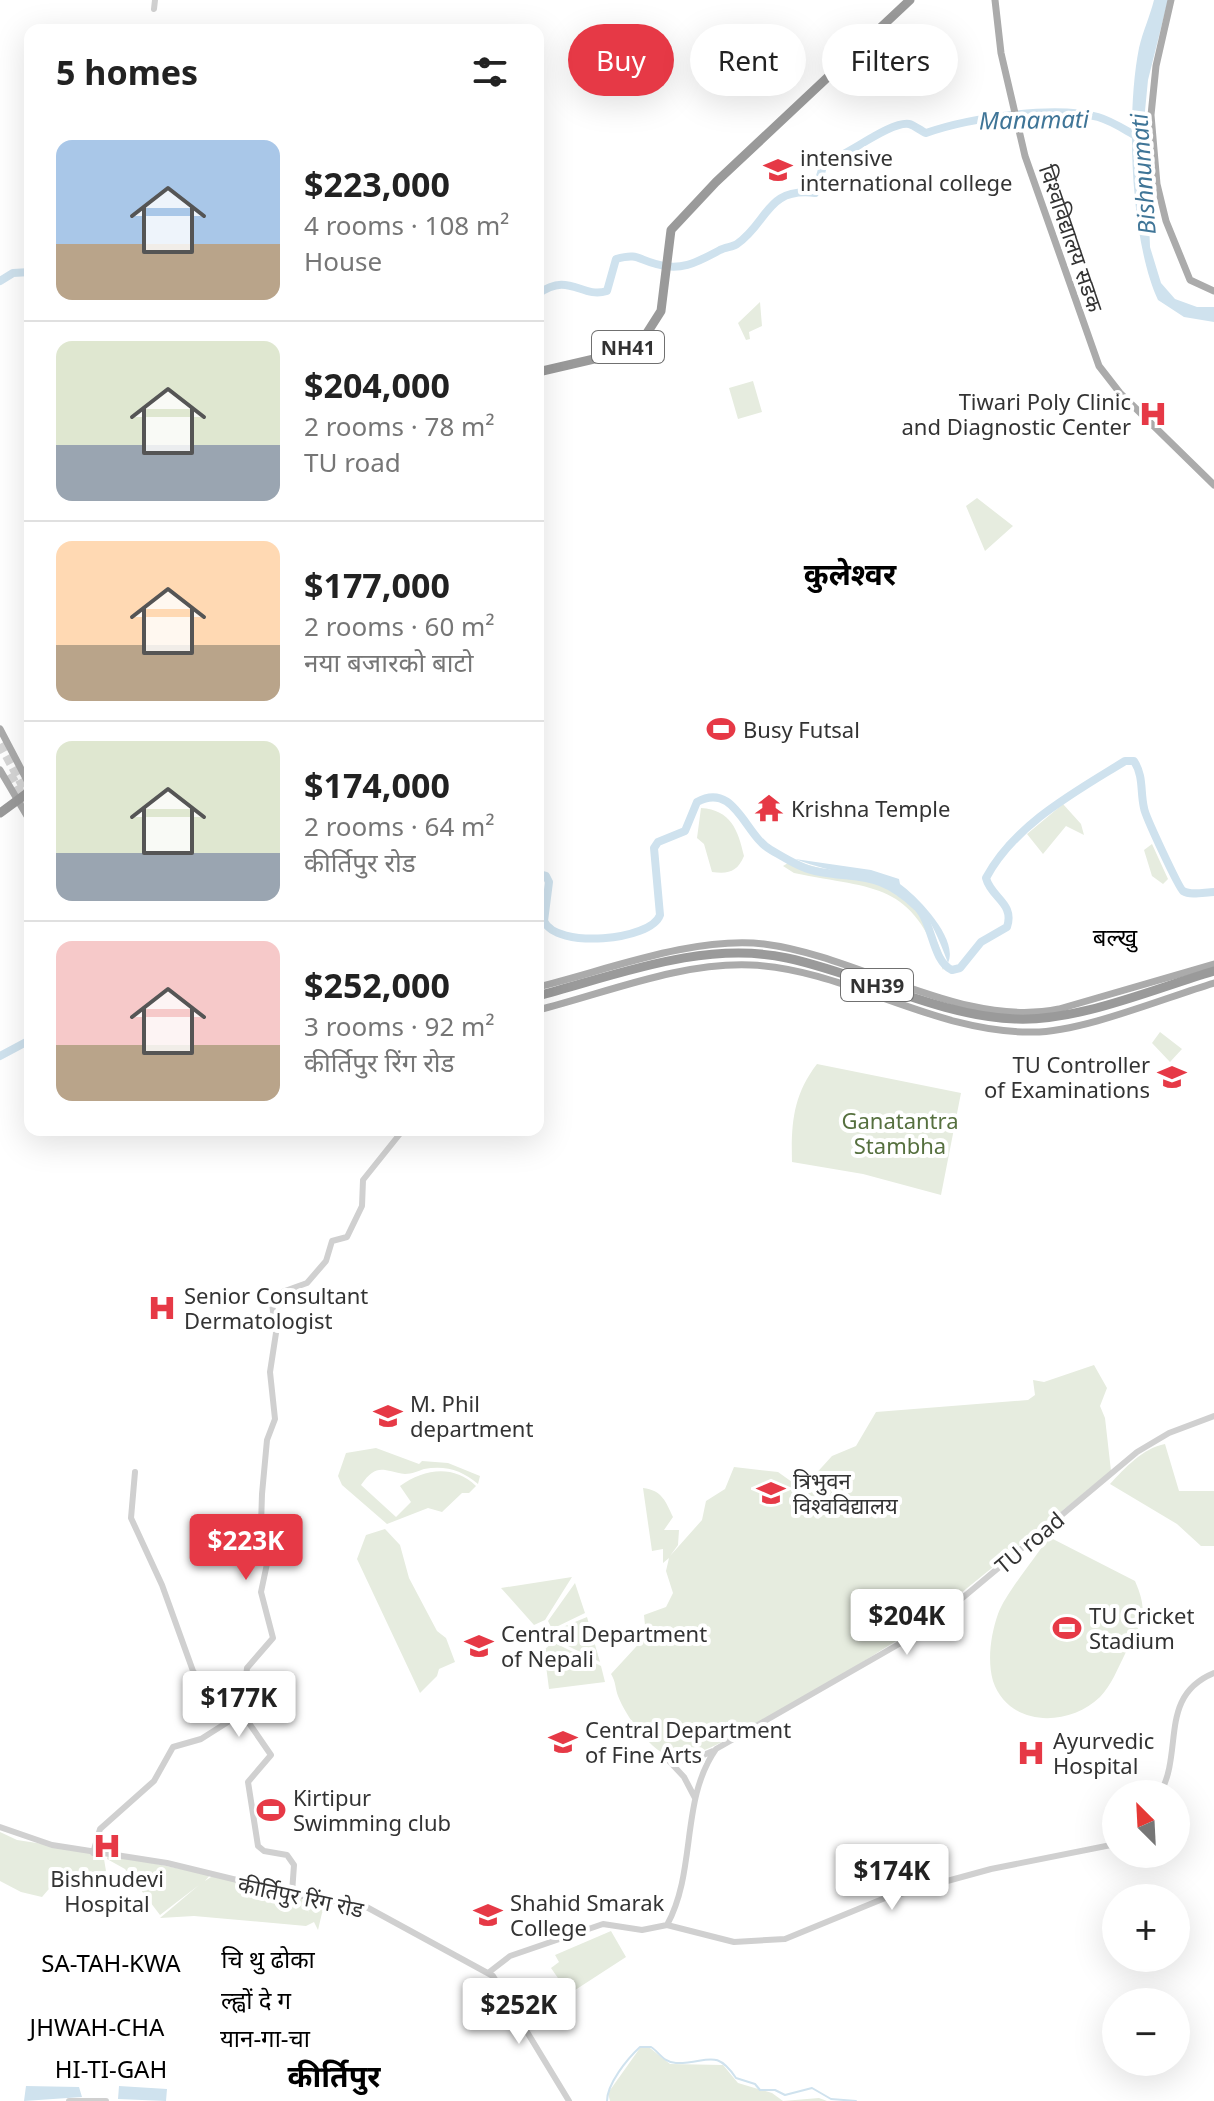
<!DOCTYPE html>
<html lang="en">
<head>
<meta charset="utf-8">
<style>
	body { margin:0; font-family:"Noto Sans","Noto Sans Devanagari",sans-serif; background:#f2f2f2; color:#222; height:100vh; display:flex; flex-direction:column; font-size:30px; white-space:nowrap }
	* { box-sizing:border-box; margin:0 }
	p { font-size:26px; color:#767676 }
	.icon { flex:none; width:44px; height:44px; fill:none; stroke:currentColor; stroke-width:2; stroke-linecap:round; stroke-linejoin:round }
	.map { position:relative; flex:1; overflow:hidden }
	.panel { position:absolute; left:24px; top:24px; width:520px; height:1112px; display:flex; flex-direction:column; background:#fff; border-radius:16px; box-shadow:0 8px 32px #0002 }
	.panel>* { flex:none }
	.banner { position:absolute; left:568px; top:24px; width:526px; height:72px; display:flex; gap:16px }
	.needle { width:52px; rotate:336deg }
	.fabs { position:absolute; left:1102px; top:1780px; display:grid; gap:16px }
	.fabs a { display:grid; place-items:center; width:88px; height:88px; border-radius:50%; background:#fff; box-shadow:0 8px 32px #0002; font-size:40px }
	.price { position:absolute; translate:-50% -68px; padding:0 18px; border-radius:8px; background:#fff; color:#222; font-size:26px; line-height:52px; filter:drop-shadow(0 2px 4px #0008) }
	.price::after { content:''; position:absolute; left:50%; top:48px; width:24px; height:18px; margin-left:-12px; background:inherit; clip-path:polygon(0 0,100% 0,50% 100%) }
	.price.selected { background:#e63946; color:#fff }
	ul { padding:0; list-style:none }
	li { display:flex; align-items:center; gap:24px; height:200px; padding:0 32px }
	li+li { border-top:2px solid #e0e0e0 }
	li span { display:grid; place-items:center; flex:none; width:224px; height:160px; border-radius:16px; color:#555 }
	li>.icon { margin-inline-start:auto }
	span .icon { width:96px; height:96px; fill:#fffc; stroke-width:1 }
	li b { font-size:34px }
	h2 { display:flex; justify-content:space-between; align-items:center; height:96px; padding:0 32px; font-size:34px }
	.chip { padding:0 28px; border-radius:36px; background:#fff; box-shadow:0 8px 32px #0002; font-size:28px; line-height:72px }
	.chip.selected { background:#e63946; color:#fff }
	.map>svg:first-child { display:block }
	.green { fill:#e6ecdf }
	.water { fill:#cfe2ee }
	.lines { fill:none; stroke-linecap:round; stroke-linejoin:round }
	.stream { stroke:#cfe2ee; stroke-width:2 }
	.river { stroke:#cfe2ee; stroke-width:8 }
	.highway-tunnel { stroke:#d6d6d6; stroke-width:9; stroke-dasharray:9 4.5; stroke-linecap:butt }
	.minor { stroke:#d0d0d0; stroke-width:6 }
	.major { stroke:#ababab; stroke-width:7 }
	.highway { stroke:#9a9a9a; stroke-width:9 }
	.labels { text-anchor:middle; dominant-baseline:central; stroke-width:8; stroke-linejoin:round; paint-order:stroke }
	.shield { fill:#fff; stroke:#707070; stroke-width:2 }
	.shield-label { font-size:20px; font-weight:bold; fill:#333 }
	.poi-label { font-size:22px; fill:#333; stroke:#fff; text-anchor:start }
	.street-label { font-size:22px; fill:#333; stroke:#fff }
	.park-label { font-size:22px; fill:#56703f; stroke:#fff }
	.water-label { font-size:24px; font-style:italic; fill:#3f7597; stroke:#fff }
	.neighbourhood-label { font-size:24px; fill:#000; stroke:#fff }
	.district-label { font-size:30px; font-weight:bold; fill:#000; stroke:#fff }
</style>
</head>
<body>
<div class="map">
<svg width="1214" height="2101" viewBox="0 0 1214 2101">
	<rect width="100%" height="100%" fill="#fff"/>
	<path class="green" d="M760,302L762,326L749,332L750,339L746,340L738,323Z
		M753,381L762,412L738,419L729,388Z
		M977,498L1013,526L985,551L966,506Z
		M1063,804L1081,824L1084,835L1066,826L1043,854L1027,834Z
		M701,808C731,810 738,830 744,856C737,872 729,874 712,872L704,844L697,838Z
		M1152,844L1168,879L1163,884L1152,876L1144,850Z
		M793,860C878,890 909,860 946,964L943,970C911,881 877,890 794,873L783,866Z
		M1160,1032L1182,1049L1170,1062L1152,1043Z
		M817,1064L961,1093L941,1195L863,1174L792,1162C791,1124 793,1095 817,1064Z
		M1094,1365L1107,1388L1100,1406L1105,1418L1111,1471L929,1619C897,1642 702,1765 674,1758C652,1753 626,1717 618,1696C615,1688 616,1682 611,1674L646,1636L644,1615L666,1607L673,1593L666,1571L669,1558L663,1563V1549L652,1551L643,1488C662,1490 666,1502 673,1517L664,1530H679L678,1545L670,1556L702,1520L706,1501L725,1489L734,1467L778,1472L792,1482L812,1478L832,1456L856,1446L876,1412L1028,1400L1035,1395L1033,1380L1044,1382Z
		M1165,1444L1179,1491H1214V1546H1201L1177,1524L1110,1484C1125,1468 1143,1448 1165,1444Z
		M376,1448L419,1464L422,1461L448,1463L480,1476L478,1484C462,1470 445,1465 424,1469C418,1471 412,1474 405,1474C383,1471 377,1462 361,1485L396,1517L411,1502L400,1486C424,1469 453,1464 476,1486L469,1493H462L442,1512L428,1508L387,1524L342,1485L338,1476L346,1453Z
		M385,1529L400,1545L409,1578L437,1631L446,1638L455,1662L439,1669L437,1676L420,1693L357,1559L366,1535Z
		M1049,1537L1135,1581C1150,1615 1141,1623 1125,1654C1118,1668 1111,1686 1100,1697C1069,1727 1009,1728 993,1681C987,1660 991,1634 998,1614C1005,1594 1036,1557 1049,1537Z
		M572,1577L545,1620L534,1625L501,1588Z
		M575,1583L585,1613L552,1629L548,1621Z
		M587,1617L600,1662L556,1640L553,1631Z
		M553,1642L601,1666L605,1682L549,1689L544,1650Z
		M0,1832L17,1840L103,1853L106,1871L67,1884L54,1883L42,1897L21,1892L0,1881Z
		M108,1854L210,1875L205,1881L214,1875L299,1893L309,1913L302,1893L340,1899L322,1913L318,1930L314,1922L306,1926L194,1916L160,1918L199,1885L160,1915L125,1869L107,1859Z
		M611,1931L626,1957L569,1994L551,1968L559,1962L555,1955Z
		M640,2048H650L670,2064L723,2065L738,2083L772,2093L783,2101L819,2098L827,2101H610L608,2093Z"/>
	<path class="water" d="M1154,0H1168L1148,80L1145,111L1150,247L1161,283L1175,299L1197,307H1214V322L1184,317L1158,300C1130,240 1126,112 1139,48C1143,31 1150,16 1154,0Z
		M795,859L871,870L899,879L900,884C918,897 959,939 948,963C912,860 878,890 795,859Z
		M26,2086L79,2087L82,2097L24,2101Z
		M119,2086L167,2089L166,2101L118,2099Z"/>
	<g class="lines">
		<path class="stream" d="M607,2101C607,2084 627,2059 640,2047H651C659,2052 664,2063 676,2063C707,2064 715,2047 736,2078L755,2084L760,2090H775L785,2095L812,2088L831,2099L856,2101"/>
		<path class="river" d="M0,281L13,273L30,272
			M538,294C569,271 581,299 607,291L616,259C638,253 637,259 656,264C682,272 699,261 720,250C725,247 733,247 737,244C768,223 766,187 815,193L824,163C846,157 890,121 909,124C914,125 921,131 926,133C969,118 1054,105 1098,117C1112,121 1125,130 1138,137
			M538,874L546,876L549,882L544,921C556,949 651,941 660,915L654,848L658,842L685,831L697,802C735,781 745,836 771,850C785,858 800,868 815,871C860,880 878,870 917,907C933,923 932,961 952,970L960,968L981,942L1007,927C1015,903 991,898 986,878C1015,824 1075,792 1125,761H1134C1144,777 1140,791 1144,808C1145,816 1179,888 1183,891C1191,896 1205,892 1214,892
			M0,1056L30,1040"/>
		<path class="highway-tunnel" d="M0,744L30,799
			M10,774L30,809"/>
		<path class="minor" d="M154,9L155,0
			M135,1472L131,1518L162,1585L193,1671L205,1687L242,1713L271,1755L248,1782L258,1846L264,1851L287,1855L294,1865L292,1893
			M667,1759L689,1761L713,1751
			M670,1762L684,1777L695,1798
			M1160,1794C1184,1750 1158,1696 1214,1673
			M0,1827L52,1845L167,1863L319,1900L361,1904L493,1976L569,2101
			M93,1853L100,1829L154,1781L173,1747L201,1739L242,1713L247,1668L273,1638L261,1592L268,1559L261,1525L262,1494L267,1440L275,1419L270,1372L276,1333L271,1296L307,1283L326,1261L332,1241L347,1237L362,1206L363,1180L403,1130
			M667,1925C697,1870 680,1800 716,1749L899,1644L960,1600L1137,1452L1169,1433L1214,1416
			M488,1973L510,1956L603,1924L642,1930L667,1925L734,1942L785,1939L885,1898L991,1869L1116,1844
			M69,2101H106"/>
		<path class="major" d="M995,0L1001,53L1025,156L1099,366L1120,393L1214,485
			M1171,0L1156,66L1151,115L1157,184L1166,221L1190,280L1214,291
			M0,729L30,786
			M0,770L30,821
			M538,987C607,970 694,936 764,944C860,956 962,1029 1059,1009L1214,964
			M538,1010C606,993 680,962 751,965C846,969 935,1034 1033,1032C1082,1032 1164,998 1214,983"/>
		<path class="highway" d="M538,372L607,356L633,345L647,333L661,311L671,230L716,182L910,0
			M0,813L30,791
			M538,996C617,975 704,940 787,958C863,974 937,1016 1015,1019C1077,1022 1153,989 1214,971"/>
	</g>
	<defs>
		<symbol id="university-bare" viewBox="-9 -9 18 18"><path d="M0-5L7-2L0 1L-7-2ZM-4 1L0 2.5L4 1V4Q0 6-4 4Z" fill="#e63946" stroke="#fff" stroke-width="2.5" paint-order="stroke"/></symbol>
		<symbol id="hospital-bare" viewBox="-9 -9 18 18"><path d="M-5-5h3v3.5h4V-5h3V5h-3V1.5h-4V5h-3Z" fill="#e63946" stroke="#fff" stroke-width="2.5" paint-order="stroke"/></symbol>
		<symbol id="stadium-bare" viewBox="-9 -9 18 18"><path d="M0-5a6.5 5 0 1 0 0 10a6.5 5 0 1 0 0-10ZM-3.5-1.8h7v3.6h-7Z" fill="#e63946" stroke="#fff" stroke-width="2.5" paint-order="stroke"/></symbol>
		<symbol id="temple-bare" viewBox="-9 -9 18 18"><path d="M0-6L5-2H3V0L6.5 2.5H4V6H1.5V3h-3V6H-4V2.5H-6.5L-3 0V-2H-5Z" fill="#e63946" stroke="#fff" stroke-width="2.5" paint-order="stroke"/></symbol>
	</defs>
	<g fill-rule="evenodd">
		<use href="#university-bare" x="758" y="150" width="40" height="40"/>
		<use href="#hospital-bare" x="1133" y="394" width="40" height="40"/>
		<use href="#stadium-bare" x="701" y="709" width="40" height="40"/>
		<use href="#temple-bare" x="749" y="788" width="40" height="40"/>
		<use href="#university-bare" x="1152" y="1057" width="40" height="40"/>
		<use href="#hospital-bare" x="142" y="1288" width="40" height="40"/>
		<use href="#university-bare" x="368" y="1396" width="40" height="40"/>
		<use href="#university-bare" x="751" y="1473" width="40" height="40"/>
		<use href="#stadium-bare" x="1047" y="1608" width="40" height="40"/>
		<use href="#university-bare" x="459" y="1626" width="40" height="40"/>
		<use href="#university-bare" x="543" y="1722" width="40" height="40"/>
		<use href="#hospital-bare" x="1011" y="1733" width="40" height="40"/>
		<use href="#stadium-bare" x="251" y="1790" width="40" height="40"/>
		<use href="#hospital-bare" x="87" y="1826" width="40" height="40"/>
		<use href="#university-bare" x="468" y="1895" width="40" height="40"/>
	</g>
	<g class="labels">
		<g class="shield">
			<rect x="592" y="331" width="72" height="32" rx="6"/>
			<rect x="841" y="969" width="72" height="32" rx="6"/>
		</g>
		<g class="shield-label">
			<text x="628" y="347">NH41</text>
			<text x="877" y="985">NH39</text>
		</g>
		<g class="poi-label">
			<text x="800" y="157">intensive<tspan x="800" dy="25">international college</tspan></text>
			<text x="1131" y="401" text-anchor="end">Tiwari Poly Clinic<tspan x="1131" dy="25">and Diagnostic Center</tspan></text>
			<text x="743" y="729">Busy Futsal</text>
			<text x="791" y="808">Krishna Temple</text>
			<text x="1150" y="1064" text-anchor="end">TU Controller<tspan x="1150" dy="25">of Examinations</tspan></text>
			<text x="184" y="1295">Senior Consultant<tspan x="184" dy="25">Dermatologist</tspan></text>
			<text x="410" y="1403">M. Phil<tspan x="410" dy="25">department</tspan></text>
			<text x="793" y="1480">त्रिभुवन<tspan x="793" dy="25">विश्वविद्यालय</tspan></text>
			<text x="1089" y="1615">TU Cricket<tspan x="1089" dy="25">Stadium</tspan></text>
			<text x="501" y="1633">Central Department<tspan x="501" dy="25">of Nepali</tspan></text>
			<text x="585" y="1729">Central Department<tspan x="585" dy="25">of Fine Arts</tspan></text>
			<text x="1053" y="1740">Ayurvedic<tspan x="1053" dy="25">Hospital</tspan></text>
			<text x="293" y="1797">Kirtipur<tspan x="293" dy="25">Swimming club</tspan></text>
			<text x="107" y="1878" text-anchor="middle">Bishnudevi<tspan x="107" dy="25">Hospital</tspan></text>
			<text x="510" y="1902">Shahid Smarak<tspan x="510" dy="25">College</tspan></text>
		</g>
		<g class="street-label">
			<text transform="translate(1072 238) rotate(71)">विश्वविद्यालय सडक</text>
			<text transform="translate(1029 1542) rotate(-40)">TU road</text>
			<text transform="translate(301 1896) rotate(12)">कीर्तिपुर रिंग रोड</text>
		</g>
		<g class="park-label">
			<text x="900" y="1120">Ganatantra<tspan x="900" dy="25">Stambha</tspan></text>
		</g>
		<g class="water-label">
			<text transform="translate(1034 119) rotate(-1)">Manamati</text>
			<text transform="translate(1142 174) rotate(-94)">Bishnumati</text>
		</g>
		<g class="neighbourhood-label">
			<text x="1115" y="936">बल्खु</text>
			<text x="268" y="1958">चि थु ढोका</text>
			<text x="111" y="1962">SA-TAH-KWA</text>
			<text x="256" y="1999">ल्ह्वों दे ग</text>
			<text x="97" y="2026">JHWAH-CHA</text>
			<text x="265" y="2037">यान-गा-चा</text>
			<text x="111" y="2068">HI-TI-GAH</text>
		</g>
		<g class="district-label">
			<text x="850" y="573">कुलेश्वर</text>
			<text x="334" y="2075">कीर्तिपुर</text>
		</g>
	</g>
</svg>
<div class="fabs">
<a><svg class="needle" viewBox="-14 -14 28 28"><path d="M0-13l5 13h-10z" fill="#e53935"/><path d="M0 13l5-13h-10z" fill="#767676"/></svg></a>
<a>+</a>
<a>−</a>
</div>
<b class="price selected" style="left:246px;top:1582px">$223K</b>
<b class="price" style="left:907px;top:1657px">$204K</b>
<b class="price" style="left:239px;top:1739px">$177K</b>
<b class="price" style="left:892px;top:1912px">$174K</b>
<b class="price" style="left:519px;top:2046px">$252K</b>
<div class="banner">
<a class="chip selected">Buy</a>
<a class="chip">Rent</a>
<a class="chip">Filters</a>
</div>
<section class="panel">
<h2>5 homes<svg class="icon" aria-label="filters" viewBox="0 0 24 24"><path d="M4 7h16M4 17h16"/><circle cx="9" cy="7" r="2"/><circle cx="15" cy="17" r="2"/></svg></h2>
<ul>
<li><span style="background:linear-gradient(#a9c7e8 65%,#b9a48a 0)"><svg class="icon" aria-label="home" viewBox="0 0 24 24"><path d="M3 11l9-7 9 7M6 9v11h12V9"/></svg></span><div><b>$223,000</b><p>4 rooms · 108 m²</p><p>House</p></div></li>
<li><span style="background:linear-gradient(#dfe7d0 65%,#9aa5b1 0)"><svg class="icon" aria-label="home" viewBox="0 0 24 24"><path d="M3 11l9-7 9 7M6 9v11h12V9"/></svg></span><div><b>$204,000</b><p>2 rooms · 78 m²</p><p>TU road</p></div></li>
<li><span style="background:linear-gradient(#ffd9b3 65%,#b9a48a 0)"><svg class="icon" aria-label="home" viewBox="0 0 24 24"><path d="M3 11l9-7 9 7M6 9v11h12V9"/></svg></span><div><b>$177,000</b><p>2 rooms · 60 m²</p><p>नया बजारको बाटो</p></div></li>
<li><span style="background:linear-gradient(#dfe7d0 70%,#9aa5b1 0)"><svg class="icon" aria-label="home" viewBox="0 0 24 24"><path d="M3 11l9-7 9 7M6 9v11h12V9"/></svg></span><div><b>$174,000</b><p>2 rooms · 64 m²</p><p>कीर्तिपुर रोड</p></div></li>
<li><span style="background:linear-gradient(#f6c9c9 65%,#b9a48a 0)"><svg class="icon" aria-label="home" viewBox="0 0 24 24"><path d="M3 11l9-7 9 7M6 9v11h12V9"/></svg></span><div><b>$252,000</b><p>3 rooms · 92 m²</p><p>कीर्तिपुर रिंग रोड</p></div></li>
</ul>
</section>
</div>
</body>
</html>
